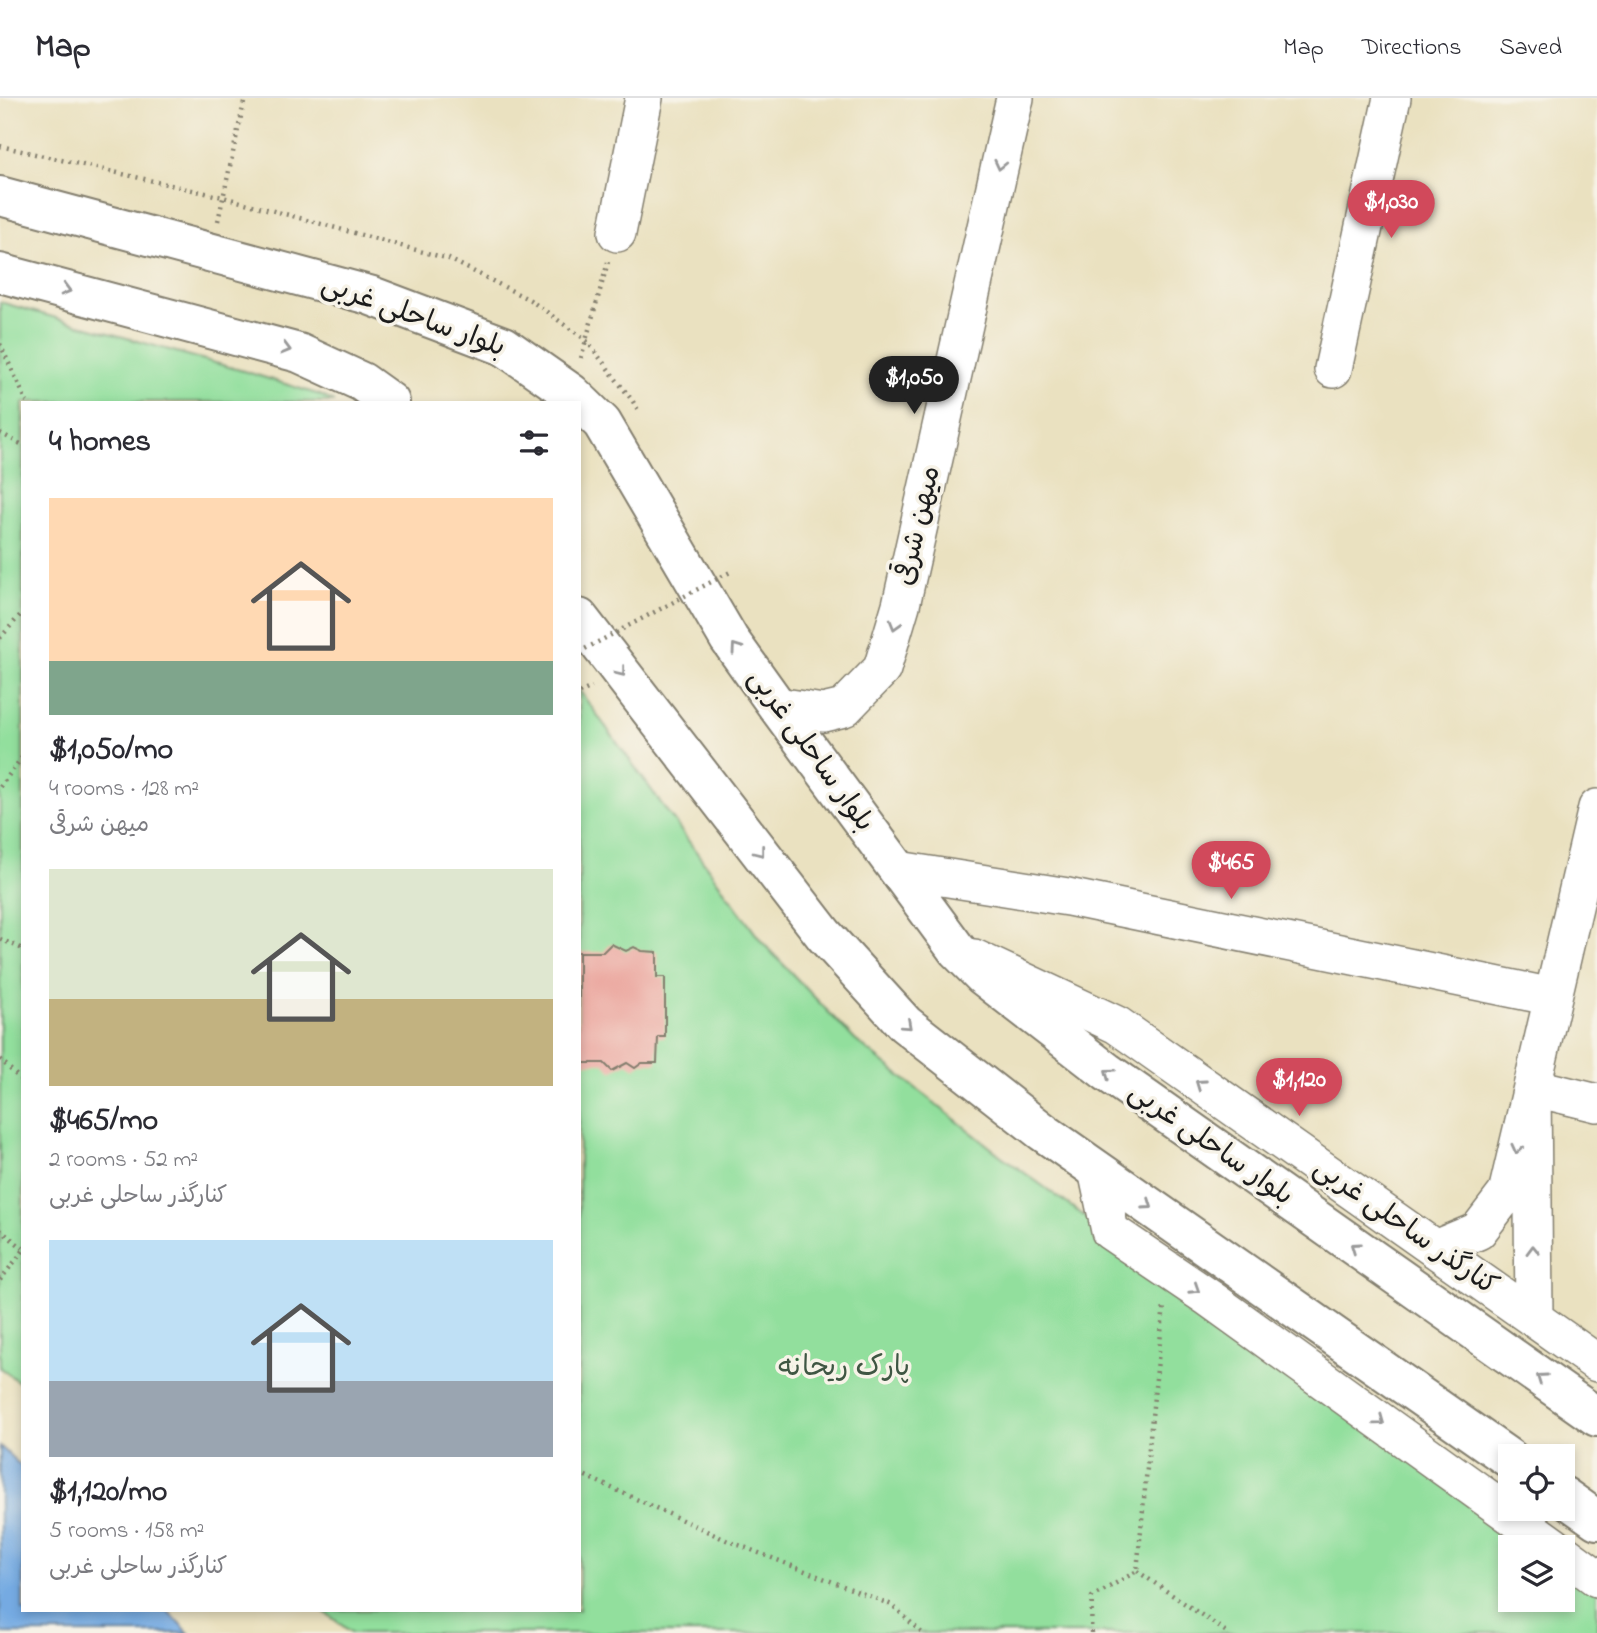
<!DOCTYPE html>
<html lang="en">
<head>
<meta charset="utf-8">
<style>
	body { margin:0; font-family:"Indie Flower","Playpen Sans Arabic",sans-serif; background:#f2f2f3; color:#2b2b33; height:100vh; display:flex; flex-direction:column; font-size:26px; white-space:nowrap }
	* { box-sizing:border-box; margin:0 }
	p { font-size:23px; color:#7c7c81 }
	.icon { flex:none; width:38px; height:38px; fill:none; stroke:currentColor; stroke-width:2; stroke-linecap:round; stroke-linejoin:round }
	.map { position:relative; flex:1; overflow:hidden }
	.panel { position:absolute; left:21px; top:303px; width:560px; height:1211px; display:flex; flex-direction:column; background:#fff; border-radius:0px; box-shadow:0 4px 10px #0003 }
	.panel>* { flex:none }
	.fabs { position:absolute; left:1498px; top:1346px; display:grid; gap:14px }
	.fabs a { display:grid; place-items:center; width:77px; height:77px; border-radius:0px; background:#fff; box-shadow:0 4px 10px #0003; font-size:35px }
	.price { position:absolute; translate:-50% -60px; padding:0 16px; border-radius:24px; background:#d1495b; color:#fff; font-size:23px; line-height:46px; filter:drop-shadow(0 2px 4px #0008) }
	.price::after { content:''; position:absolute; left:50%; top:42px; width:21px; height:16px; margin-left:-10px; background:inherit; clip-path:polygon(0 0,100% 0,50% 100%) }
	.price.on { background:#222; color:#fff }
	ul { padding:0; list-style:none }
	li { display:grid; align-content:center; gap:14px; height:371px; padding:0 28px }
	li span { display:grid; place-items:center; height:217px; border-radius:0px; color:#555 }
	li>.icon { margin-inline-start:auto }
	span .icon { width:126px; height:126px; fill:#fffc; stroke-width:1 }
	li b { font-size:30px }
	h2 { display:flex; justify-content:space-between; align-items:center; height:84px; padding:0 28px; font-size:30px }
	header { display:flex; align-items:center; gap:42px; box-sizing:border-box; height:98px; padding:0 35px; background:#fff; border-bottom:2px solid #e1e1e2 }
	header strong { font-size:33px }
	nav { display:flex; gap:38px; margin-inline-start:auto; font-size:24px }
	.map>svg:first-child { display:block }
	.green { fill:#92df9d; stroke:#577e5c; stroke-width:2 }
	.water { fill:#74aae2; stroke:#48637f; stroke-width:2 }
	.building { fill:#eba69e }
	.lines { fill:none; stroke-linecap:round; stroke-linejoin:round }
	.minor-casing { stroke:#837e6e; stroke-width:40 }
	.major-casing { stroke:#837e6e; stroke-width:42 }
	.path { stroke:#837e6e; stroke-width:4.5; stroke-dasharray:2 5; stroke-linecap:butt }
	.minor { stroke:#fff; stroke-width:37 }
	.major { stroke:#fff; stroke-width:38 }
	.path-bridge { stroke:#837e6e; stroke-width:4.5; stroke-dasharray:2 5; stroke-linecap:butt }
	.oneway { stroke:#999 }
	.labels { text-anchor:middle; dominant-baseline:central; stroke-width:7; stroke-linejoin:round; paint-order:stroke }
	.street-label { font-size:28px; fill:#1c1c1c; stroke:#f7f3e8 }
	.park-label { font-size:28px; fill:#3f5643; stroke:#f7f3e8 }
</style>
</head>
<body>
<header>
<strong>Map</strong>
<nav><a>Map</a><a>Directions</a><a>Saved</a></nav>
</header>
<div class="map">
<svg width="1597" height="1535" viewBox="0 0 1597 1535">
	<rect width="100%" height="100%" fill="#f7f3e8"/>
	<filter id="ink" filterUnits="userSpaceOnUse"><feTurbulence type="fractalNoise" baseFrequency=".0143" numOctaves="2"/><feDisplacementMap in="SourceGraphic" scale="14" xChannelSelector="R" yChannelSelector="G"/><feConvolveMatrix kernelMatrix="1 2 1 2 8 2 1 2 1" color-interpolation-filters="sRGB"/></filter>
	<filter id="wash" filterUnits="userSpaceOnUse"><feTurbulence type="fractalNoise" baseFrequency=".00686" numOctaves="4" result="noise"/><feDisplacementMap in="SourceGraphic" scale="28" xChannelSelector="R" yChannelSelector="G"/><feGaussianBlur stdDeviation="1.57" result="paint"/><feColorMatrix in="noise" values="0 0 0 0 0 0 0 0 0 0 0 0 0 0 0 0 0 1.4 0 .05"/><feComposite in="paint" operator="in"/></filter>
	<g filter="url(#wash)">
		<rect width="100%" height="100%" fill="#eae1c0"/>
		<path class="green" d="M0,204L247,274L320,297L334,304H23V1287L0,1270Z
			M579,592L761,843L855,942L1000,1057L1542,1449H1510V1502H1563V1464L1597,1489V1535H352L322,1512H579Z"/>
		<path class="water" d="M0,1348L23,1370V1512H167L189,1535H0Z"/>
		<g id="blocks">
			<path class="building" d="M611,846L626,853L634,849L642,853L657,854V879H665V939H658L657,965H642L635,970L627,965L612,973L604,965H579V854H603Z"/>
		</g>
	</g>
	<g filter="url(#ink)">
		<use href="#blocks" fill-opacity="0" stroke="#837e6e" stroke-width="2"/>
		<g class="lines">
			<defs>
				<path id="minor" d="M617,135L644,0
					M1333,271L1392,0
					M777,608L823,615L844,610L882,571L901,507L1015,0
					M1597,710L1532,989L1597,1005
					M898,772L1068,799L1553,899
					M974,860L1117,927L1597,1265
					M1097,1072L1110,1133L1209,1200L1555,1449
					M1435,1151L1478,1133L1507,1095L1532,989L1534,1220
					M1563,1455L1597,1480"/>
				<path id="major" d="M0,98L369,197L504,248L571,295L602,325L729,541L777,608L957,852L983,878L1107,974L1597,1319
					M0,175L299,255L362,284L390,304
					M579,520L824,837L905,926L1043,1034L1510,1361
					M1563,1398L1597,1422"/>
			</defs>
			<use href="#minor" class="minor-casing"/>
			<use href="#major" class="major-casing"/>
			<path class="path" d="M0,48L223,99L449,161L530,202L586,242L632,302L638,312
				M218,123L245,0
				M0,246L27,304
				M581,260L608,164
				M0,335L23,347
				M0,540L23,514
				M579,595L592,589
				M0,689L23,658
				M0,841L23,851
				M0,961L23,984
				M0,1132L23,1150
				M0,1182L23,1153
				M579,1375L726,1442L892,1507L922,1535
				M1137,1473L1228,1535
				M1091,1535L1092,1499L1137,1473L1154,1298L1164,1208"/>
			<use href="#minor" class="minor"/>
			<use href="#major" class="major"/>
			<path class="path-bridge" d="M579,554L732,473"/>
		</g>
		<defs><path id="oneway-chevron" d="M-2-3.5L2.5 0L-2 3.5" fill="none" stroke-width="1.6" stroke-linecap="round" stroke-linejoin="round" transform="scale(1.75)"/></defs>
		<g class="oneway">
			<use href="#oneway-chevron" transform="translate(1000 67) rotate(103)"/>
			<use href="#oneway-chevron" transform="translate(66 192) rotate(15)"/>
			<use href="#oneway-chevron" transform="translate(286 251) rotate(15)"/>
			<use href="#oneway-chevron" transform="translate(895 527) rotate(106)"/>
			<use href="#oneway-chevron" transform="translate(736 550) rotate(-125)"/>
			<use href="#oneway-chevron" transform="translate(621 574) rotate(52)"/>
			<use href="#oneway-chevron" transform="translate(760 754) rotate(52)"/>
			<use href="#oneway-chevron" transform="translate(907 927) rotate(42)"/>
			<use href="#oneway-chevron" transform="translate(1109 975) rotate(-144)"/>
			<use href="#oneway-chevron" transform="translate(1200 986) rotate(-145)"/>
			<use href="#oneway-chevron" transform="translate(1517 1051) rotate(103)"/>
			<use href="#oneway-chevron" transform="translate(1148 1107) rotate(35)"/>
			<use href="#oneway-chevron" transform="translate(1355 1149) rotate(-145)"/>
			<use href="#oneway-chevron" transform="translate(1533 1152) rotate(-91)"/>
			<use href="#oneway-chevron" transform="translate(1195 1191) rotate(33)"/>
			<use href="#oneway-chevron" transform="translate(1541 1280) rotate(-145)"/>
			<use href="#oneway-chevron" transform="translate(1380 1323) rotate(36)"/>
		</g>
	</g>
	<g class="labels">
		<g class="street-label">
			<text transform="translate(413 219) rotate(20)">بلوار ساحلی غربی</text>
			<text transform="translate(919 428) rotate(-77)">میهن شرقی</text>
			<text transform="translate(810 653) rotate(54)">بلوار ساحلی غربی</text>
			<text transform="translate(1210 1047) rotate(35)">بلوار ساحلی غربی</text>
			<text transform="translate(1405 1130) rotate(35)">کنارگذر ساحلی غربی</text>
		</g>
		<g class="park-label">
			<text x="844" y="1270">پارک ریحانه</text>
		</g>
	</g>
</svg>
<div class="fabs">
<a><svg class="icon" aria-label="locate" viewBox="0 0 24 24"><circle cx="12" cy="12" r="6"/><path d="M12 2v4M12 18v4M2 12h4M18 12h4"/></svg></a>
<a><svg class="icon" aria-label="layers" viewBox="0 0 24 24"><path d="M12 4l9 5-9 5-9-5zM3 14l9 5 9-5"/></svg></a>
</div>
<b class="price" style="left:1391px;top:142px">$1,030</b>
<b class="price on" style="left:914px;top:318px">$1,050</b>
<b class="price" style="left:1231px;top:803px">$465</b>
<b class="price" style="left:1299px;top:1020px">$1,120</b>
<section class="panel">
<h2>4 homes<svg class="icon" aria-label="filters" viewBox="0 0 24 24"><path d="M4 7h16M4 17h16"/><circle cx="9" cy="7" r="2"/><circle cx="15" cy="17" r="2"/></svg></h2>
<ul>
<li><span style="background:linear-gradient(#ffd9b3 75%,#7fa58c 0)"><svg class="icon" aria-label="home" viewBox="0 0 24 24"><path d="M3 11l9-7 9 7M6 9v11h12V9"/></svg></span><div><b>$1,050/mo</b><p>4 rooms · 128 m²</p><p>میهن شرقی</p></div></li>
<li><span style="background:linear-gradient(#dfe7d0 60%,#c2b280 0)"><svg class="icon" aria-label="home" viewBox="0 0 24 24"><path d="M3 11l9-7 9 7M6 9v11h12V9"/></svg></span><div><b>$465/mo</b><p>2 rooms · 52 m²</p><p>کنارگذر ساحلی غربی</p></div></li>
<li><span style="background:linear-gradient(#bfe0f5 65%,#9aa5b1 0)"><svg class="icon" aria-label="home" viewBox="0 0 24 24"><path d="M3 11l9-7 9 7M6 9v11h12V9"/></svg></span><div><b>$1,120/mo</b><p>5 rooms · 158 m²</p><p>کنارگذر ساحلی غربی</p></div></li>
</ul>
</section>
</div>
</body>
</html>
